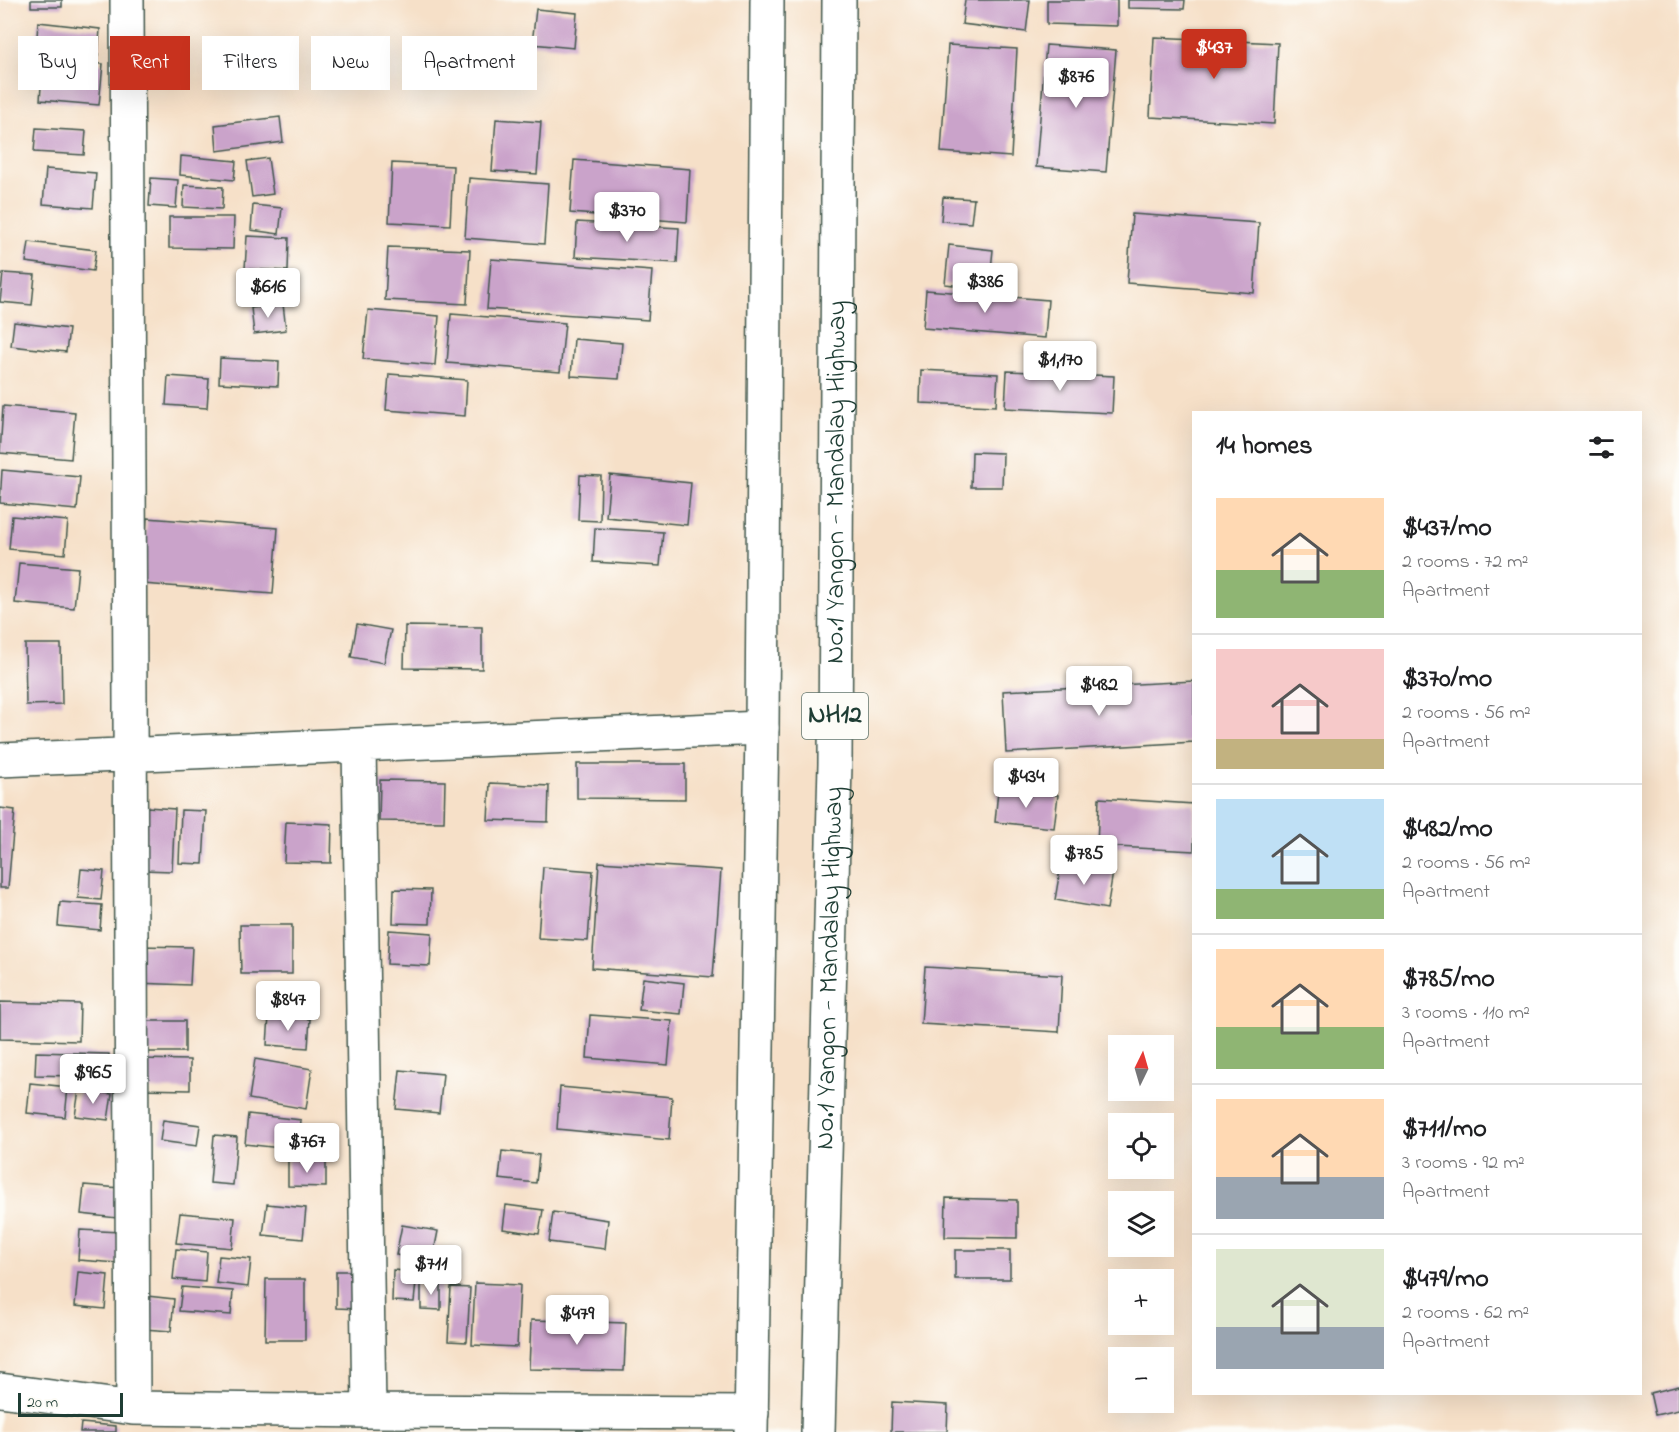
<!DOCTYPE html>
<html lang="en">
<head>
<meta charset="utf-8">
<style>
	body { margin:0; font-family:"Indie Flower",sans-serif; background:#f2f2f2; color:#202124; height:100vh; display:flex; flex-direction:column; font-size:22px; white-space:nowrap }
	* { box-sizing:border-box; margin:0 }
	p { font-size:20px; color:#757577 }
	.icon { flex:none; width:33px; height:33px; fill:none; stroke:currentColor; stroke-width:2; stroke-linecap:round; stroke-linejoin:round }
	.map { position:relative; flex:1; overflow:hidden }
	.side { position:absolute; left:1192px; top:411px; width:450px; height:984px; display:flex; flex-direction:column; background:#fff; border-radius:0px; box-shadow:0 6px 24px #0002 }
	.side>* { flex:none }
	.guide { position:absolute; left:18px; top:36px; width:570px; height:54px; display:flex; gap:12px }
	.needle { width:39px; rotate:5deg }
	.fabs { position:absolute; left:1108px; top:1035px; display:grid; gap:12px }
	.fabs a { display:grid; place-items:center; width:66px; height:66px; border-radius:0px; background:#fff; box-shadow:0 6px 24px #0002; font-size:30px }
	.scale { position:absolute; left:18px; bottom:15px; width:105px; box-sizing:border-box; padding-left:6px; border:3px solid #1f3d34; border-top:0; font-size:16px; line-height:21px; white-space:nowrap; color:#1f3d34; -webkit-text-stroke:4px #fdfcf7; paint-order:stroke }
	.price { position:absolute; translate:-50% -51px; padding:0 14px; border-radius:6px; background:#fff; color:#222; font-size:20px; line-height:39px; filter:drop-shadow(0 2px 3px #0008) }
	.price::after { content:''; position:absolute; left:50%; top:36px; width:18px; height:14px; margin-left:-9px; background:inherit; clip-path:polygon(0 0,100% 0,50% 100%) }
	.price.on { background:#c8321e; color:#fff }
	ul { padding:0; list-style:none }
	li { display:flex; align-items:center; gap:18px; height:150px; padding:0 24px }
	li+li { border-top:2px solid #e0e0e0 }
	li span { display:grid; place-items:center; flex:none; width:168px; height:120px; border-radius:0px; color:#555 }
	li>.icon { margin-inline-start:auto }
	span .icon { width:72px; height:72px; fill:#fffc; stroke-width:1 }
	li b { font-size:26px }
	h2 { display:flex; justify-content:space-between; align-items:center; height:72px; padding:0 24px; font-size:26px }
	.tag { padding:0 21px; border-radius:0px; background:#fff; box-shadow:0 6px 24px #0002; font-size:21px; line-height:54px }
	.tag.on { background:#c8321e; color:#fff }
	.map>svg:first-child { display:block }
	.building { fill:#caa3ca }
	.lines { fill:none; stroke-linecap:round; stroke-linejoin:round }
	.minor-casing { stroke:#3f554a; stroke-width:36 }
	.trunk-casing { stroke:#3f554a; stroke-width:36 }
	.minor { stroke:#fff; stroke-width:33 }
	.trunk { stroke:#fff; stroke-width:33 }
	.labels { text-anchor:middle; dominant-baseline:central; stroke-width:6; stroke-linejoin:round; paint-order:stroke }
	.shield { fill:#fdfcf7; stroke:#62766e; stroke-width:1.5 }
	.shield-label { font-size:26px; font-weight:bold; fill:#1f3d34 }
	.street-label { font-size:27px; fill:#1f3d34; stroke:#fdfcf7 }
</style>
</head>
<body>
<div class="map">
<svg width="1679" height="1432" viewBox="0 0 1679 1432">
	<rect width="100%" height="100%" fill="#fdfcf7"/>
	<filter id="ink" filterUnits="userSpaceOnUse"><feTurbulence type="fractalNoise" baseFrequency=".0167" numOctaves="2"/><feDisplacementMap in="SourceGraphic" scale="12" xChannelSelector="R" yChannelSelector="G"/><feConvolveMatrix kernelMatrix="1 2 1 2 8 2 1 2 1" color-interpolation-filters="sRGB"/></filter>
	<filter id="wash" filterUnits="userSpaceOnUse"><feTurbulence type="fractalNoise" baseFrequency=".008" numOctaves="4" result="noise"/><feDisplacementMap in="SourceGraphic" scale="24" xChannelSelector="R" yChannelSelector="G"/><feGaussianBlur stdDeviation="1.35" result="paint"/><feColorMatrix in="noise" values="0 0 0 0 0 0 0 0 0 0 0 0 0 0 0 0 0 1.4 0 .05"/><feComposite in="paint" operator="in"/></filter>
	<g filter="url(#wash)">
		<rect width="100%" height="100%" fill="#f6e0c8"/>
		<g id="blocks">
			<path class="building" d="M31,0H62V7H31Z
				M965,0H1030L1026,32L962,24Z
				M1047,0H1117V26L1047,24Z
				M1128,0H1185L1184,9L1128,8Z
				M536,9L577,13L574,48L532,44Z
				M38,22L100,29L98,56L36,51Z
				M1154,37L1278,43L1274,124L1150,117Z
				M948,45L1017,49L1011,157L941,152Z
				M1046,45L1116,50L1106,172L1036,167Z
				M184,46L188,70L156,75L152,50Z
				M43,61L103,64L99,105L40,100Z
				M280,117L283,142L217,151L215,125Z
				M496,119L541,122L537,174L492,171Z
				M36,128L86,131L84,155L34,152Z
				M181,156L236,161L234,180L180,175Z
				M268,158L273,194L252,197L247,161Z
				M574,160L690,169L687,222L570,213Z
				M392,163L453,166L450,225L389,222Z
				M46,169L96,173L93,208L43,204Z
				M151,178L178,180L176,208L149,206Z
				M469,178L548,184L544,244L465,238Z
				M184,185L223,187L222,209L183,207Z
				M943,197L974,199L971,223L941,221Z
				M253,205L282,208L279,234L251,230Z
				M1132,214L1259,223L1254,293L1127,283Z
				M169,217H234L233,249L169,248Z
				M577,222L679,228L677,263L575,257Z
				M247,236L289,238L288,271L245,269Z
				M29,242L96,250L93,271L26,262Z
				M949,245L993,250L989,289L945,284Z
				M388,247L470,250L467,304L385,300Z
				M491,259L652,271L648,320L487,309Z
				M3,273L35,275L32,305L0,302Z
				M926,290L1048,300L1045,338L923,328Z
				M283,304L286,330L254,334L251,308Z
				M368,310L439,316L435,365L363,359Z
				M451,314L565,323L560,372L447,363Z
				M14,322L69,329L66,352L11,346Z
				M574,339L622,343L619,379L571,376Z
				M220,358L279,361L278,386L219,383Z
				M921,370L998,374L996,406L920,403Z
				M1007,371L1114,376L1112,413L1005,408Z
				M389,374L467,380L465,416L386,410Z
				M168,376L209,379L207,408L166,405Z
				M3,406L75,412L71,459L0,453Z
				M972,452L1003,453L1002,487H971Z
				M2,470L80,477L77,510L0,503Z
				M580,475L601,476L600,521L578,520Z
				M610,475L691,483L687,525L606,517Z
				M12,516L68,521L65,554L9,549Z
				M147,518L278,528L273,594L143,584Z
				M595,528L663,532L660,566L593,562Z
				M19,563L78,568L74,608L15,603Z
				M357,624L391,630L384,663L351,657Z
				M405,626L482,627V669L404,668Z
				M25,644H61L62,704L26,705Z
				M1194,681V742L1006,753L1003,691Z
				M577,764H685V799L577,798Z
				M380,780L445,781L444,822L379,821Z
				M490,783L549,786L548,822L488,820Z
				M998,790L1058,795L1054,828L995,822Z
				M1099,798L1194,804V851L1097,846Z
				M147,807L175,809L172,871L143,870Z
				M0,808L15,810L8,888H0Z
				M181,810L206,811L203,864L179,863Z
				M286,822L332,824L331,863L284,862Z
				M599,862L721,870L713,977L592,968Z
				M1061,864L1113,872L1107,909L1055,900Z
				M543,867L593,871L588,941L538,938Z
				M81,869L104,871L101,900L78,898Z
				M394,889L431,890L430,924L393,923Z
				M60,902L102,905L100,930L58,926Z
				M240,925H292V974H241Z
				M389,930L432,933L430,966L387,964Z
				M137,946L192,947L190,985L135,983Z
				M925,967L1062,975L1059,1032L921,1024Z
				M643,978L684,983L681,1014L639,1010Z
				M0,1002L80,1004L79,1041L0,1039Z
				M590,1015L672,1021L668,1065L587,1058Z
				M269,1016L310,1019L308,1048L267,1045Z
				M136,1021H185V1052H136Z
				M36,1052L109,1054V1077L35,1075Z
				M137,1059L190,1060V1090L137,1089Z
				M255,1059L312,1069L306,1109L249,1099Z
				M400,1070L443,1074L439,1113L396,1109Z
				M30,1083L68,1087L65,1117L27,1113Z
				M560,1087L672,1097L669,1140L557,1129Z
				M79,1090L112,1094L108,1120L75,1116Z
				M248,1114L301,1120L298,1150L245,1144Z
				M163,1120L200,1125L197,1146L160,1141Z
				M214,1135L237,1137L233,1185L210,1183Z
				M502,1151L539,1155L536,1183L499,1179Z
				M288,1160L326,1161V1187L288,1186Z
				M84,1185L120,1188L117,1218L81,1214Z
				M946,1198L1017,1200V1238L945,1237Z
				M267,1204L306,1208L303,1239L263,1235Z
				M506,1205L543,1210L539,1234L503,1229Z
				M553,1212L608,1220L605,1249L549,1242Z
				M180,1213L235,1218L232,1248L176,1243Z
				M402,1225L438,1231L432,1262L396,1255Z
				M80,1230L120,1232L118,1263L78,1260Z
				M176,1249L207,1252L205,1282L173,1279Z
				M955,1250H1010V1279H955Z
				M219,1256L251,1259L248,1287L216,1283Z
				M393,1270L417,1272L414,1302L392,1301Z
				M336,1271H360V1309L336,1308Z
				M78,1272L108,1275L105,1309L75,1306Z
				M266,1279H305V1340H265Z
				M421,1283H441V1310L421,1309Z
				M475,1283L520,1285L517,1347L472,1345Z
				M182,1287L233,1291L231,1315L179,1311Z
				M451,1287L470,1288L467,1342L448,1341Z
				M147,1296L174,1299L171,1331L144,1329Z
				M531,1320L626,1323L624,1371L529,1369Z
				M1679,1386V1410L1655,1415L1650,1393Z
				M892,1402L948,1405L947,1432H891Z
				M81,1423L116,1426V1432H80Z"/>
		</g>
	</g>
	<g filter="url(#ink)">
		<use href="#blocks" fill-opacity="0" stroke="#3f554a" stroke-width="1.5"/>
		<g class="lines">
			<defs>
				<path id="minor" d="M127,0L133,1408
					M359,745L369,1411
					M0,760L762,728
					M0,1390L133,1408L369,1411L752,1413"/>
				<g id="trunk">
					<path d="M751,1432L762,728L767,0"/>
					<path id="s1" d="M818,1432L835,764L839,0"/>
				</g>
			</defs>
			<use href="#minor" class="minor-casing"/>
			<use href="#trunk" class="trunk-casing"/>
			<use href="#minor" class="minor"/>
			<use href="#trunk" class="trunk"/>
		</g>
	</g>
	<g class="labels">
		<rect class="shield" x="802" y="693" width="66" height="46" rx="4.5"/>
		<g class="shield-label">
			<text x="835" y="716">NH12</text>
		</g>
		<g class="street-label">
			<text stroke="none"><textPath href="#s1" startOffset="950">No.1 Yangon - Mandalay Highway</textPath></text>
			<text stroke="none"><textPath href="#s1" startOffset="464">No.1 Yangon - Mandalay Highway</textPath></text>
		</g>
	</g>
</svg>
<div class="fabs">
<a><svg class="needle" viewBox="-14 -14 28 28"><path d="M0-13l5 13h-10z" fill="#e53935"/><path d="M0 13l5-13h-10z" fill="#757577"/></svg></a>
<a><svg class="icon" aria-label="locate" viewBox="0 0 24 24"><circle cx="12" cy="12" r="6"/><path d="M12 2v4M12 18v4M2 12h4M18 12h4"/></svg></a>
<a><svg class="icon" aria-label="layers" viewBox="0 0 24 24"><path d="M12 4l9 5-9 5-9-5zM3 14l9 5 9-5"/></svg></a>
<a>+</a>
<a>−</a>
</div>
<div class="scale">20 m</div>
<b class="price on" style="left:1214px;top:80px">$437</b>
<b class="price" style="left:1076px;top:109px">$876</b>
<b class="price" style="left:627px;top:243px">$370</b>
<b class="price" style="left:985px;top:314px">$386</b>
<b class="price" style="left:268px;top:319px">$616</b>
<b class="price" style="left:1060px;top:392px">$1,170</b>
<b class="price" style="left:1099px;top:717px">$482</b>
<b class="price" style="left:1026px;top:809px">$434</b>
<b class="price" style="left:1084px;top:886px">$785</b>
<b class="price" style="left:288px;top:1032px">$847</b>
<b class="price" style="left:93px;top:1105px">$965</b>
<b class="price" style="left:307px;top:1174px">$767</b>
<b class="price" style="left:431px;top:1296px">$711</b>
<b class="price" style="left:577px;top:1346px">$479</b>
<div class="guide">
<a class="tag">Buy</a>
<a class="tag on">Rent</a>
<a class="tag">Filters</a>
<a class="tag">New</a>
<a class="tag">Apartment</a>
</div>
<section class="side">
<h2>14 homes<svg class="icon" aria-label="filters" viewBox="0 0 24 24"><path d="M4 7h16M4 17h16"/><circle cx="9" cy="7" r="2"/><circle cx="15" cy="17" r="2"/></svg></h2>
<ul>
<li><span style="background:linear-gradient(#ffd9b3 60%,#8fb573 0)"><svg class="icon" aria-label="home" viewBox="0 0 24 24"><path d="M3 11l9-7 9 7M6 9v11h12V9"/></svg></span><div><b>$437/mo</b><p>2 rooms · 72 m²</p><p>Apartment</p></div></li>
<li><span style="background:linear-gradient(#f6c9c9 75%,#c2b280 0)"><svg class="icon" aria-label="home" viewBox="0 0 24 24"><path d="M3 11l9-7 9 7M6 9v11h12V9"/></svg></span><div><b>$370/mo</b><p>2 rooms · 56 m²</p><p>Apartment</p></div></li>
<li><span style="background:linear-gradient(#bfe0f5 75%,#8fb573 0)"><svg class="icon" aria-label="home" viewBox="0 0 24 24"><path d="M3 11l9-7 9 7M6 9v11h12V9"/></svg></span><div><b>$482/mo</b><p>2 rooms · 56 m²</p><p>Apartment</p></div></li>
<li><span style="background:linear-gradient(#ffd9b3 65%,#8fb573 0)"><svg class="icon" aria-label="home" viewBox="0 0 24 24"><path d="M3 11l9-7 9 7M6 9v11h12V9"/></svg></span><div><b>$785/mo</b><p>3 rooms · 110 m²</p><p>Apartment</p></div></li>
<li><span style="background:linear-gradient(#ffd9b3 65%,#9aa5b1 0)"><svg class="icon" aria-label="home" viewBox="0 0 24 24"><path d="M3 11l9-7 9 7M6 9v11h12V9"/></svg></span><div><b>$711/mo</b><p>3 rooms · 92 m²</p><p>Apartment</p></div></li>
<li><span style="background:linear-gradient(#dfe7d0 65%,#9aa5b1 0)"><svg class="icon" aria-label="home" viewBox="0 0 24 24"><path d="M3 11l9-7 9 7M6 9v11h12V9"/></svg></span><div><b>$479/mo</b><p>2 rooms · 62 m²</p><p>Apartment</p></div></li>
</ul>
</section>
</div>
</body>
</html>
